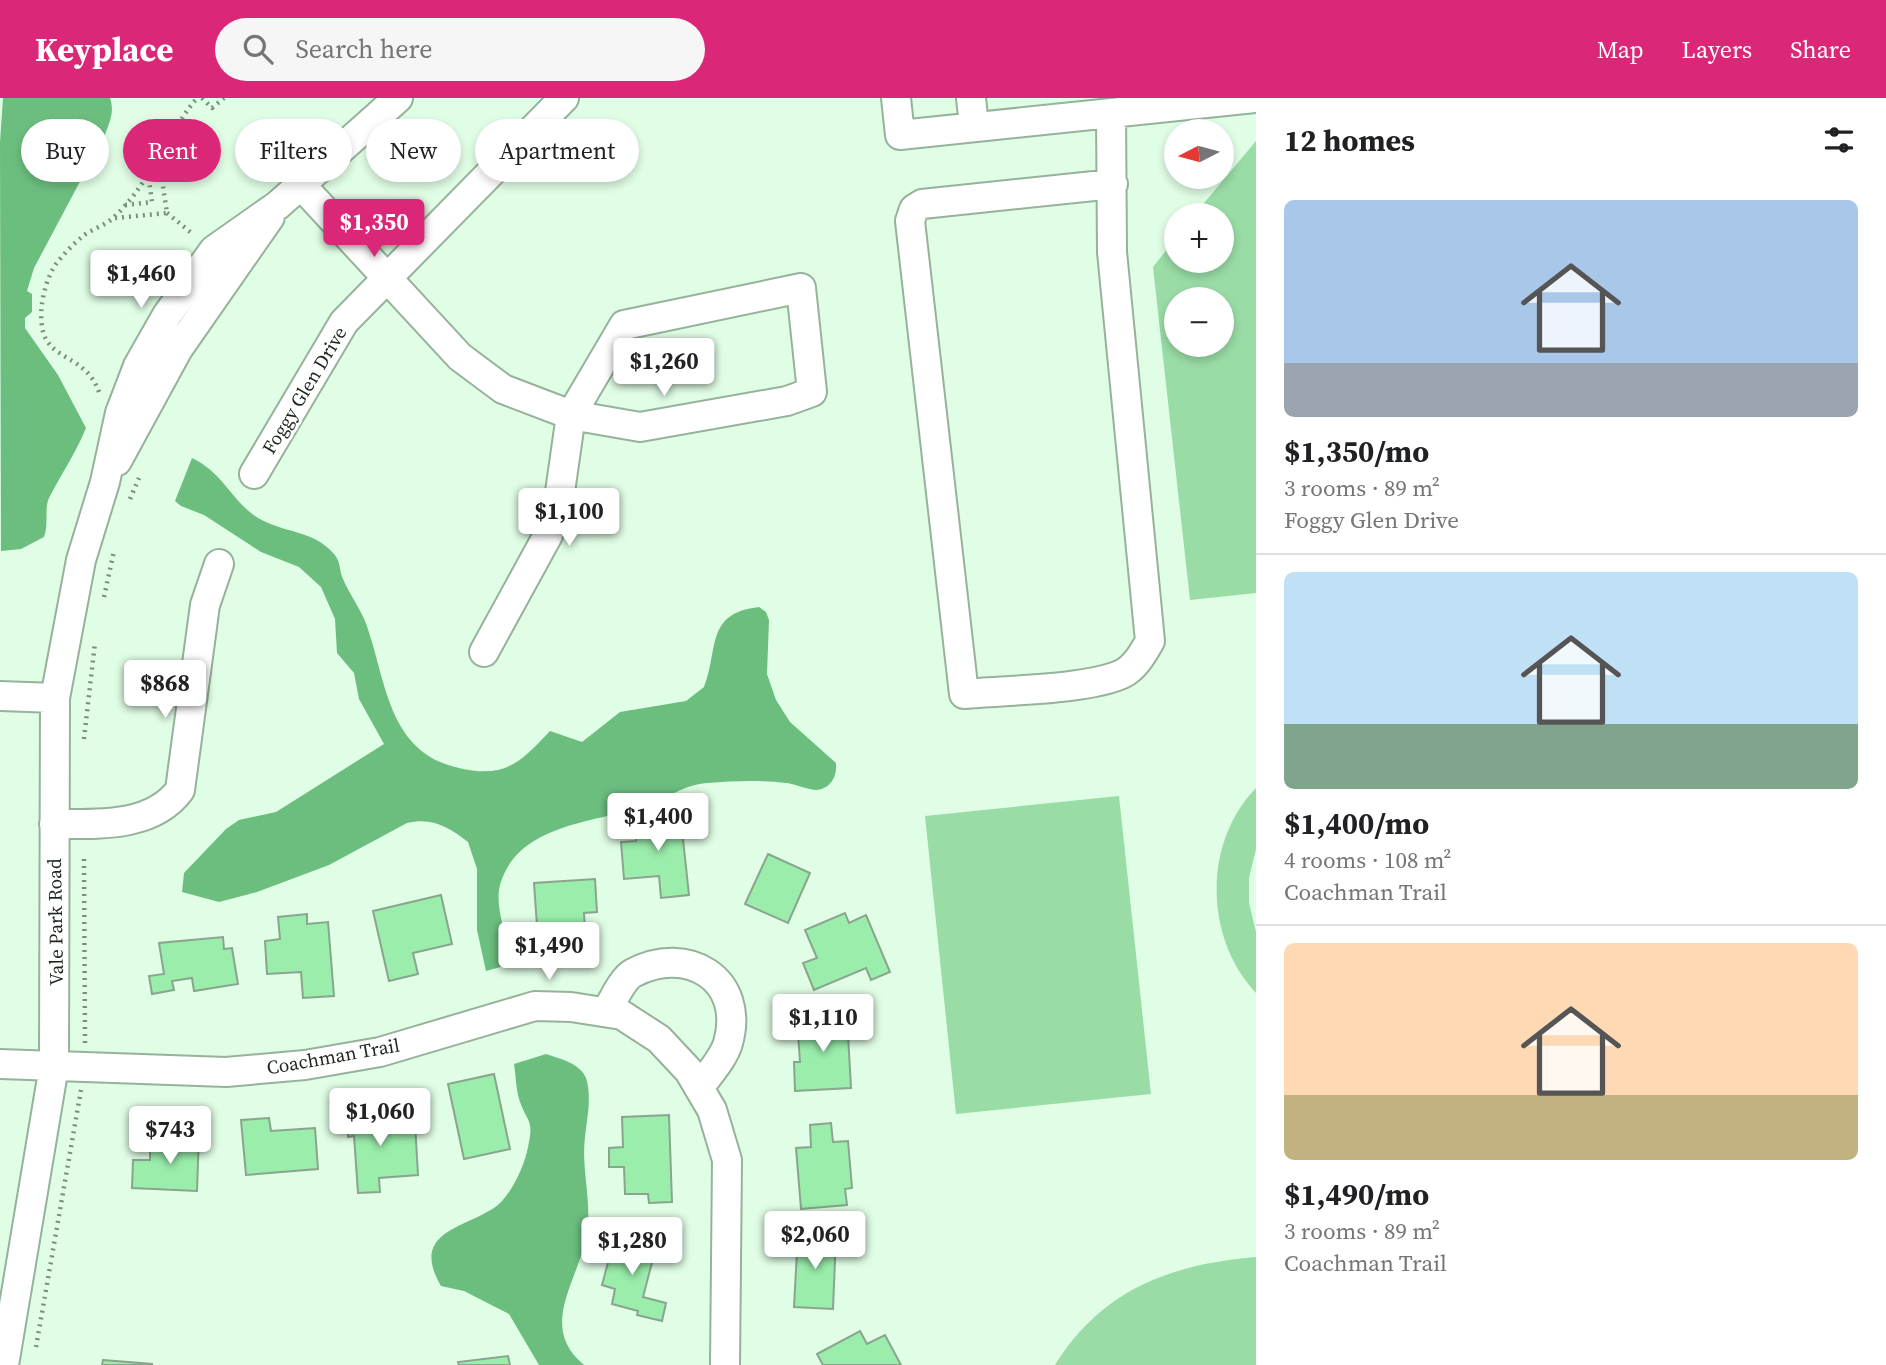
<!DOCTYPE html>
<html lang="en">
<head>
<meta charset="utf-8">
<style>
	body { margin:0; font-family:"Source Serif 4",serif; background:#f6f6f6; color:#202124; height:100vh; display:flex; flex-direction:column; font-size:26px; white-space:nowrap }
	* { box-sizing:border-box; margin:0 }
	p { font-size:23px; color:#757577 }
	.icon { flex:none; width:38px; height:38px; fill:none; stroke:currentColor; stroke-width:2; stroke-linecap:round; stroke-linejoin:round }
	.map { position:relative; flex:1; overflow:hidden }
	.panel { display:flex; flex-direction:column; background:#fff; width:630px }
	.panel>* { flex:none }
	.top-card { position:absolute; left:21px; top:21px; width:665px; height:63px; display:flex; gap:14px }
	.needle { width:46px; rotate:264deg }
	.controls { position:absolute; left:1164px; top:21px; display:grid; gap:14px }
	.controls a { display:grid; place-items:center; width:70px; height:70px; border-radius:50%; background:#fff; box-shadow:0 4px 10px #0003; font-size:35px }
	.price { position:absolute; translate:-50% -60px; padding:0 16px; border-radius:7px; background:#fff; color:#222; font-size:23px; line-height:46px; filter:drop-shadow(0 2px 4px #0008) }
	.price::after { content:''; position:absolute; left:50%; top:42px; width:21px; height:16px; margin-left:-10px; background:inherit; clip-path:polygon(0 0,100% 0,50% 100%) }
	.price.on { background:#db2777; color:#fff }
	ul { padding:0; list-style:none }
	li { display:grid; align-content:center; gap:14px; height:371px; padding:0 28px }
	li+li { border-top:2px solid #e0e0e0 }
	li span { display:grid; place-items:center; height:217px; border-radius:10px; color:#555 }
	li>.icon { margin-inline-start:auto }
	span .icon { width:126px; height:126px; fill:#fffc; stroke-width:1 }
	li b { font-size:30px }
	h2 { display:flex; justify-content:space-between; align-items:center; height:84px; padding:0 28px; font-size:30px }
	.tag { padding:0 24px; border-radius:32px; background:#fff; box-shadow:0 4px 10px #0003; font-size:24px; line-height:63px }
	.tag.on { background:#db2777; color:#fff }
	header { display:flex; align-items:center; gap:42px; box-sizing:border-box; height:98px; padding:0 35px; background:#db2777; color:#fff }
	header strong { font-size:33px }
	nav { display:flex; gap:38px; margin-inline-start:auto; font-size:24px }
	.search { width:490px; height:63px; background:#f6f6f6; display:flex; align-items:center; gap:18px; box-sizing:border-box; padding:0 24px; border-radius:38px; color:#757577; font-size:26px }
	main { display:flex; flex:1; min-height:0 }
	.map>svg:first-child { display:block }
	.pitch { fill:#99dca6; fill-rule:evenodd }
	.water { fill:#6cbe7f }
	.building { fill:#9aedab; stroke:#89a58e; stroke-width:2 }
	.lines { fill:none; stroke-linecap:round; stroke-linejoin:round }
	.minor-casing { stroke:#96b29b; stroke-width:32 }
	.path { stroke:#7b8f7f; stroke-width:4.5; stroke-dasharray:2 5; stroke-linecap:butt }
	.minor { stroke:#fff; stroke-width:28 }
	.labels { text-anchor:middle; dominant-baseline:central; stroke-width:6; stroke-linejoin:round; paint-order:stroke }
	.street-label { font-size:19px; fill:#1c271e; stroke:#fff }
</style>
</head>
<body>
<header>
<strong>Keyplace</strong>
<div class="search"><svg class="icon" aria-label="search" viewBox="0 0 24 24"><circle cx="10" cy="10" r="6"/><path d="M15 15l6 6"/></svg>Search here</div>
<nav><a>Map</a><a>Layers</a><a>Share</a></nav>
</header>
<main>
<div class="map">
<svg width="1256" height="1267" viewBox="0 0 1256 1267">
	<rect width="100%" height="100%" fill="#e0fde5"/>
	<path class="pitch" d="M1256,43V495L1190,502L1153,169L1176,140V163H1222V117H1194ZM1222,201V247H1176V201Z
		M1256,690V751L1249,780V805L1256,834V895C1204,840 1203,744 1256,690Z
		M1119,698L1151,996L956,1016L925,718Z
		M1256,1159V1267H1055C1102,1191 1172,1166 1256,1159Z"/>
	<path class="water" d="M3,0H110C117,20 103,32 102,51L108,58L84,76L34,170L27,193L32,196V214L25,220V230L58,277L86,330C76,355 61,376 49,400C44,411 49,426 44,439L21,451L1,453L0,44Z
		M192,360C224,375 232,404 258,420C283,435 314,432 334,456C341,464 339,472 343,481C349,495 359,509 365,523C387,581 386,654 459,670C505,681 521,664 550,633L582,644L620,614L686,603L704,589C719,551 705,515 759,509L766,514L769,522L767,576L776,602L790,624L836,665C837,677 832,690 817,692C808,692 796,686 786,685C760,682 733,683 707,685C683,687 668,700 648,707C598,725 518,724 500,787C494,810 508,842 514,865L486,873L477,832V771L468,744C449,729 432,719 407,725L329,767L257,794L219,804L182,794L184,775L226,731L239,722L276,714L384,646L359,601L354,575L337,555L335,521L321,489L299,469L261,454L204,417L181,408L175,403Z
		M546,956C560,961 580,965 586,980C592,998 587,1021 585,1039C581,1071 592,1103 587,1135C579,1183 537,1228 584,1267H539L509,1216L464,1193L441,1188C406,1128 477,1130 502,1103C514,1090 525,1066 528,1049C534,1021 528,1026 520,1004C516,993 516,978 514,966Z"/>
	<path class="building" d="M680,713L689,797L661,800L659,778L624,781L621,744L636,743L633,718Z
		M768,756L810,775L788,825L745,806Z
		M595,781L597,814L584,815L585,834L557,835L556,826L537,828L534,785Z
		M441,797L452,846L413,855L418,876L389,883L373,813Z
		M845,815L849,825L866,817L890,874L871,882L866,870L814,892L803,865L817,860L805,832Z
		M307,816V826L328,824L334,898L303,900L301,874L267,876L265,843L280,841L278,819Z
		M223,839L224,851L232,850L238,886L194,893L192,880L172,883L174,892L152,896L149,878L164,876L159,845Z
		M847,918L851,990L795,993L794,964H800L797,921Z
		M494,976L510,1051L464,1061L448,986Z
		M375,1006L377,1028L415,1025L418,1077L379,1080L380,1094L358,1095L354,1038L348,1039L346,1008Z
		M669,1017L672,1104L649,1105L648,1096H625L624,1069H609V1050L623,1049L622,1019Z
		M269,1020L271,1033L315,1030L318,1071L246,1077L241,1022Z
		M831,1025L833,1044L848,1043L852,1090L845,1091L847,1107L801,1111L796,1050L811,1049L810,1027Z
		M172,1035L199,1036L197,1093L132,1090L133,1062H150V1048L172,1049Z
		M798,1135L836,1137L833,1211L794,1209Z
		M615,1138L656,1149L643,1199L666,1205L662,1223L637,1217L638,1213L612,1206L615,1191L602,1187Z
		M860,1233L867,1246L885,1237L901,1267H823L817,1256Z
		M508,1258L510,1267H459L458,1264Z
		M103,1262L152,1266V1267H102Z"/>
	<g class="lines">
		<defs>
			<path id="minor" d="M896,0L900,37L1255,0
				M971,0L974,28
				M1111,15L1112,154L1150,543C1143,555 1135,570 1122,576C1086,592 1006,592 964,596L910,123L914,111L922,106L1113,86
				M301,87L460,259L503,291L571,317L640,329L787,303L812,294L801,190L624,227L571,317L560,394L548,437L484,554
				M117,363L178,251L270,119
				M254,376L344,224L564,0
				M0,598L55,600
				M54,726C97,726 152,730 180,692L205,507L219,466
				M606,914C613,903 622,881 633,875C687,846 746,881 728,945C724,960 708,977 699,990
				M0,966L226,974L305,967L380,954L535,908L571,909L622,917L659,941L689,973L712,1012L727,1062L725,1267
				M4,1267L54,968L55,600L81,462L105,384L120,315L138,268L167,217L214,152L278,107L398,0"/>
		</defs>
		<use href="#minor" class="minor-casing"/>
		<path class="path" d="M202,0L212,10L224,0
			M125,107L152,104L148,75
			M167,115L194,137
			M115,120L167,115L159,62
			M99,294C86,256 46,263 42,228C39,209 45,182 56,166C63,157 73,146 82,139C91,131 105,128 114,119C150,86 166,37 197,0
			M130,401L139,380
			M104,499L114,453
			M84,641L95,545
			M84,761L85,945
			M36,1249L81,992"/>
		<use href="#minor" class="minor"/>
	</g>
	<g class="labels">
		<g class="street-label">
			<text transform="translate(304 292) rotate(-59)">Foggy Glen Drive</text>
			<text transform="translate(55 824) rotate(-91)">Vale Park Road</text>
			<text transform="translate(333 958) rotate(-10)">Coachman Trail</text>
		</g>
	</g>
</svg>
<div class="controls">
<a><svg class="needle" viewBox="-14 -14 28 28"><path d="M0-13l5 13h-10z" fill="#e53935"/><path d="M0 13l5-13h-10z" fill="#757577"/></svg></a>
<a>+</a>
<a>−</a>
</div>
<b class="price on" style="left:374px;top:161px">$1,350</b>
<b class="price" style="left:141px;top:212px">$1,460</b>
<b class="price" style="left:664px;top:300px">$1,260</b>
<b class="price" style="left:569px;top:450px">$1,100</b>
<b class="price" style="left:165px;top:622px">$868</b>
<b class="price" style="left:658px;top:755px">$1,400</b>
<b class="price" style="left:549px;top:884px">$1,490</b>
<b class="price" style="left:823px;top:956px">$1,110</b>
<b class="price" style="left:380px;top:1050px">$1,060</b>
<b class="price" style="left:170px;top:1068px">$743</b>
<b class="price" style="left:815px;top:1173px">$2,060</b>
<b class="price" style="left:632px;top:1179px">$1,280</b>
<div class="top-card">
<a class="tag">Buy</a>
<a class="tag on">Rent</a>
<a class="tag">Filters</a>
<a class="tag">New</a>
<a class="tag">Apartment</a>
</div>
</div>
<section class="panel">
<h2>12 homes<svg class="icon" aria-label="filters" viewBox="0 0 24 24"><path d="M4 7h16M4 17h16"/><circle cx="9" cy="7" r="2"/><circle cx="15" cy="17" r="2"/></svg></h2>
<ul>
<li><span style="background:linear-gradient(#a9c7e8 75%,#9aa5b1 0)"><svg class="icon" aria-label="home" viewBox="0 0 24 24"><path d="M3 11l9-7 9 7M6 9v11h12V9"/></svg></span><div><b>$1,350/mo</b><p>3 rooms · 89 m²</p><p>Foggy Glen Drive</p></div></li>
<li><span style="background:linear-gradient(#bfe0f5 70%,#7fa58c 0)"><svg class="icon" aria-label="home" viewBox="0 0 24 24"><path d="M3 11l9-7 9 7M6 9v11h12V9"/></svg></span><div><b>$1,400/mo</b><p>4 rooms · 108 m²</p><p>Coachman Trail</p></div></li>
<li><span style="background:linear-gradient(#ffd9b3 70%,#c2b280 0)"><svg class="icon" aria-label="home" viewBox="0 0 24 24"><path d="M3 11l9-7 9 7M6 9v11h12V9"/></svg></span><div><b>$1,490/mo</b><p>3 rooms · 89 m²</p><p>Coachman Trail</p></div></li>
</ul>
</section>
</main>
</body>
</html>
